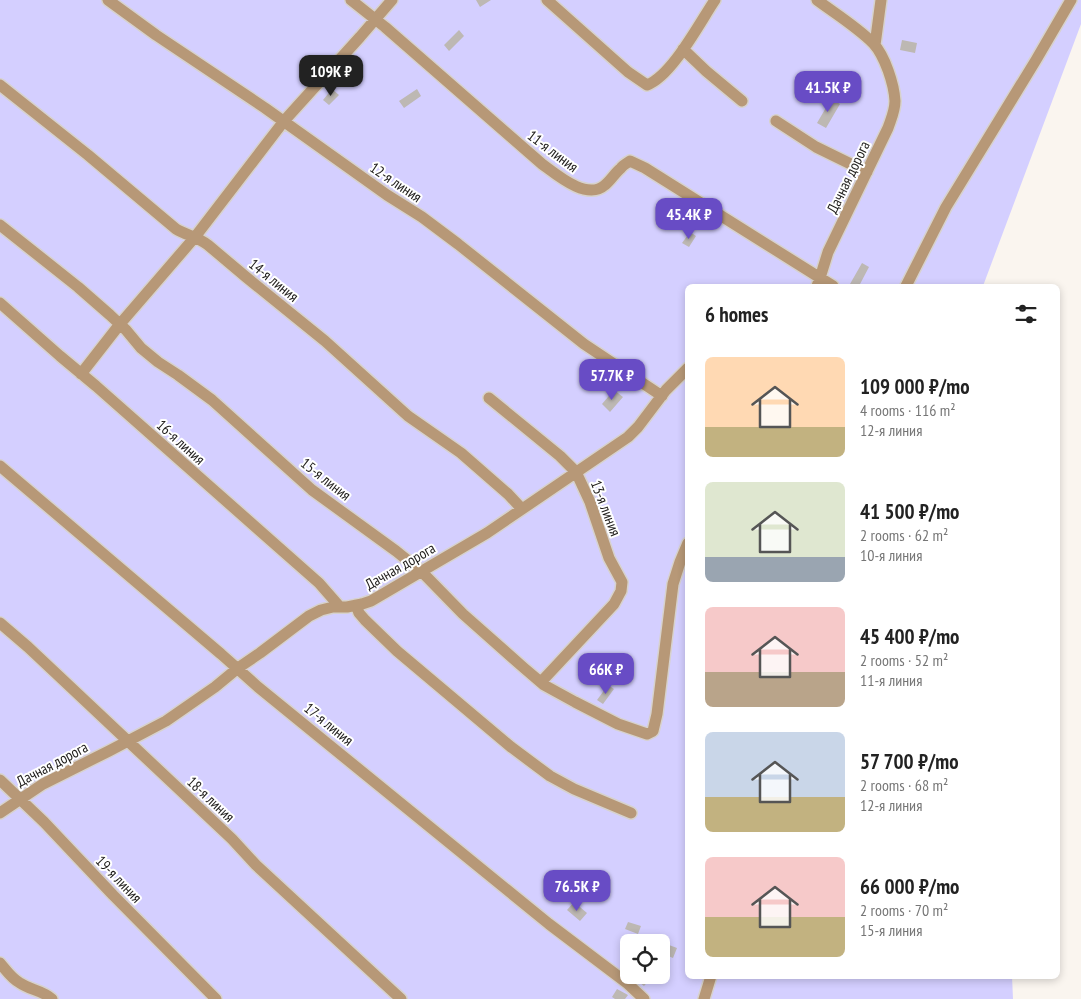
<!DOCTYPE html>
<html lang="en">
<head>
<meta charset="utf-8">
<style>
	body { margin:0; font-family:"PT Sans Narrow",sans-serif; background:#f2f2f2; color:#222; height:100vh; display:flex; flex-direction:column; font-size:19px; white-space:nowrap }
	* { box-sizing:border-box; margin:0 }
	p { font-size:16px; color:#767676 }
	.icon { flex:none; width:28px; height:28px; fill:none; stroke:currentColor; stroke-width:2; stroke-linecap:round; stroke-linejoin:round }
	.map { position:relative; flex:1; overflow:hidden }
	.sheet { position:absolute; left:685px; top:284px; width:375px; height:695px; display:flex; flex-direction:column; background:#fff; border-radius:8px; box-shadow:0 2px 8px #0003 }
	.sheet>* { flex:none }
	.buttons { position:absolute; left:620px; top:934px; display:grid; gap:10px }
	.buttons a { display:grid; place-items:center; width:50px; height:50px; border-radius:8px; background:#fff; box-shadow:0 2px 8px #0003; font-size:25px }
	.price { position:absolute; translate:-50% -42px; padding:0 11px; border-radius:10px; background:#684cc5; color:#fff; font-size:16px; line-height:32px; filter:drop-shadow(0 1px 2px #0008) }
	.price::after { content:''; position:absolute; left:50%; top:30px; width:15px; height:11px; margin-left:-8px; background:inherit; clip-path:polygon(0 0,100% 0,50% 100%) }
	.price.on { background:#222; color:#fff }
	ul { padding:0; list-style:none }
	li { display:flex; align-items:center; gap:15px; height:125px; padding:0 20px }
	li span { display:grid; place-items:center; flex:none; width:140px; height:100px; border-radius:8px; color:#555 }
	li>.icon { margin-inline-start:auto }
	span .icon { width:60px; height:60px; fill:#fffc; stroke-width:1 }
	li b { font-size:21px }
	h2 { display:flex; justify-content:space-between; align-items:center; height:60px; padding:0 20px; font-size:21px }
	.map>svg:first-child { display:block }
	.green { fill:#d4cfff; fill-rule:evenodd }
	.building { fill:#bdb8b3 }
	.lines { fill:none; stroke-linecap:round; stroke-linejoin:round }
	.street-casing { stroke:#d7d2cd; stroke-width:14 }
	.street { stroke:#b79877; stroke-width:11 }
	.labels { text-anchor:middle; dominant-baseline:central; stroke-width:4; stroke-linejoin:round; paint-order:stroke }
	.street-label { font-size:15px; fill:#1e1c1a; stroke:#fff }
</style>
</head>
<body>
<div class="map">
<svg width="1081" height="999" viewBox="0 0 1081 999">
	<rect width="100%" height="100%" fill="#faf5ef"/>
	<path class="green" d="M0,0H1081V24L983,286H688V976H1012L1013,999H0ZM629,942H661V975H629Z"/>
	<path class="building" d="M476,0H491L480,7Z
		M459,30L464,36L449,51L444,45Z
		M902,40L917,43L915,53L900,50Z
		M353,56L360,62L348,75L341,69Z
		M332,89L339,95L329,105L323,100Z
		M417,89L421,96L404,108L399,101Z
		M831,99L840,104L826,128L817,123Z
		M690,232L696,236L689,247L682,243Z
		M862,263L869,267L859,286H854L850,284Z
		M614,390L623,397L610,412L602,404Z
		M608,685L614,689L603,704L597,700Z
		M574,902L587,913L580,921L567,910Z
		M628,922L641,926L638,934L625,929Z
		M661,942L677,948L673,958L661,953Z
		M630,975H646L651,978L644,986Z
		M617,989L628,995L625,999H615L612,997Z"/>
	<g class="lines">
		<defs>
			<path id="street" d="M108,0L156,35L265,108L387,195L422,217L458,244L584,344L662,396
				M351,0L385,27L542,164C557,175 587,201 605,185C611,180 615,173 621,168C623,165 627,163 630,161L645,168L833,286
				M547,0L628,72L647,85C672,76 700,22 715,0
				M875,45L881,0
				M683,49L706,71L742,101
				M0,85L88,155L176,229C186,235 198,237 208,245L246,277L325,341L408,416L461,453L508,494L522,509
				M776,121L816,147L867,172
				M0,225L78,287L110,315L126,330L141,348L158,362L178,375L212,400L312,490L396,551L422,572L463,614L524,668L544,685L575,702L618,724L647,734L653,731L657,714L673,584L680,562L688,543
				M817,286L820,278L828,252L888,128C891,119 895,111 895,101C894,84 885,56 873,43C857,27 836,14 817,0
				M906,286L946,207L1036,60L1071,0
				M0,303L60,356L96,386L319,583L340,607
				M81,374L120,324L195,237L284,121L360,37L392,0
				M489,398L560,456L576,472L590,502L609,558L622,582L621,591L614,604L541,682
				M0,466L221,654L258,687L549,924L627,983L644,999
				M356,605L359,613L365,620L397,651L511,747L550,776L574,789L631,813
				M0,623L28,647L232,839L256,865L401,999
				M0,780L44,822L113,895L216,999
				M0,813L43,784L109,751L166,721L215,687L238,668L260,653L309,616L321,610L333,607H347L362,604L371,601L487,533L628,437L638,427L666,390L688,368
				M0,963C6,970 11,978 20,983C30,990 42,990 52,999
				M704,999L711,976"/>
		</defs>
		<use href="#street" class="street-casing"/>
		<use href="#street" class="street"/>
	</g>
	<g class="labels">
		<g class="street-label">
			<text transform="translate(553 151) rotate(37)">11-я линия</text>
			<text transform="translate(848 177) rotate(-64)">Дачная дорога</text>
			<text transform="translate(396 182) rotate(34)">12-я линия</text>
			<text transform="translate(274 280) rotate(39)">14-я линия</text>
			<text transform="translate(181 442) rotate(42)">16-я линия</text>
			<text transform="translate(326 479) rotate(38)">15-я линия</text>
			<text transform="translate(606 508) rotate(69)">13-я линия</text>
			<text transform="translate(400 566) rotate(-30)">Дачная дорога</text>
			<text transform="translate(329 724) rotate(39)">17-я линия</text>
			<text transform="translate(52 764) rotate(-28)">Дачная дорога</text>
			<text transform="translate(211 799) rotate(43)">18-я линия</text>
			<text transform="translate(119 879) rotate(46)">19-я линия</text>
		</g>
	</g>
</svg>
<div class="buttons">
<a><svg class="icon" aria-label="locate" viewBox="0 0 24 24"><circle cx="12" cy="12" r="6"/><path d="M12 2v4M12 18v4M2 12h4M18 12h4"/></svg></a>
</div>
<b class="price on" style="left:331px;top:97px">109K ₽</b>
<b class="price" style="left:828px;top:113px">41.5K ₽</b>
<b class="price" style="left:689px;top:240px">45.4K ₽</b>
<b class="price" style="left:612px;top:401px">57.7K ₽</b>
<b class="price" style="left:606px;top:695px">66K ₽</b>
<b class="price" style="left:577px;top:912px">76.5K ₽</b>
<section class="sheet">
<h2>6 homes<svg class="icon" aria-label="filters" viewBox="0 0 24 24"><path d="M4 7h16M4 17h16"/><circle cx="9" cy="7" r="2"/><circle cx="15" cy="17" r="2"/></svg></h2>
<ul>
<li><span style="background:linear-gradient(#ffd9b3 70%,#c2b280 0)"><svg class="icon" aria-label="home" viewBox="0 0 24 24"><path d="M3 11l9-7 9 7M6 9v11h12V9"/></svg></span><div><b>109 000 ₽/mo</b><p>4 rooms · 116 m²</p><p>12-я линия</p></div></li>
<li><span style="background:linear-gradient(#dfe7d0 75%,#9aa5b1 0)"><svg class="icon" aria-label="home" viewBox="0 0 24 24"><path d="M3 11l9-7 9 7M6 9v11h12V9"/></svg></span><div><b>41 500 ₽/mo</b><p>2 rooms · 62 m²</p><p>10-я линия</p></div></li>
<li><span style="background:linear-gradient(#f6c9c9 65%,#b9a48a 0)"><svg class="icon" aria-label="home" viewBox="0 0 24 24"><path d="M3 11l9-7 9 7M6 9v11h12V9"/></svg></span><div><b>45 400 ₽/mo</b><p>2 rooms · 52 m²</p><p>11-я линия</p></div></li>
<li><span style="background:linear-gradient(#c9d6e8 65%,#c2b280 0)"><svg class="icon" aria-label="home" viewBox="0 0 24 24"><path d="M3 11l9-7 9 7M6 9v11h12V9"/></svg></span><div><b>57 700 ₽/mo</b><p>2 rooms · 68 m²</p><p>12-я линия</p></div></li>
<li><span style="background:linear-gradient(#f6c9c9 60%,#c2b280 0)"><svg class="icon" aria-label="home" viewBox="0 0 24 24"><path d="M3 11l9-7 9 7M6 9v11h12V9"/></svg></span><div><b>66 000 ₽/mo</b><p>2 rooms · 70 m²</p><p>15-я линия</p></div></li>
</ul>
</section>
</div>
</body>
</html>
